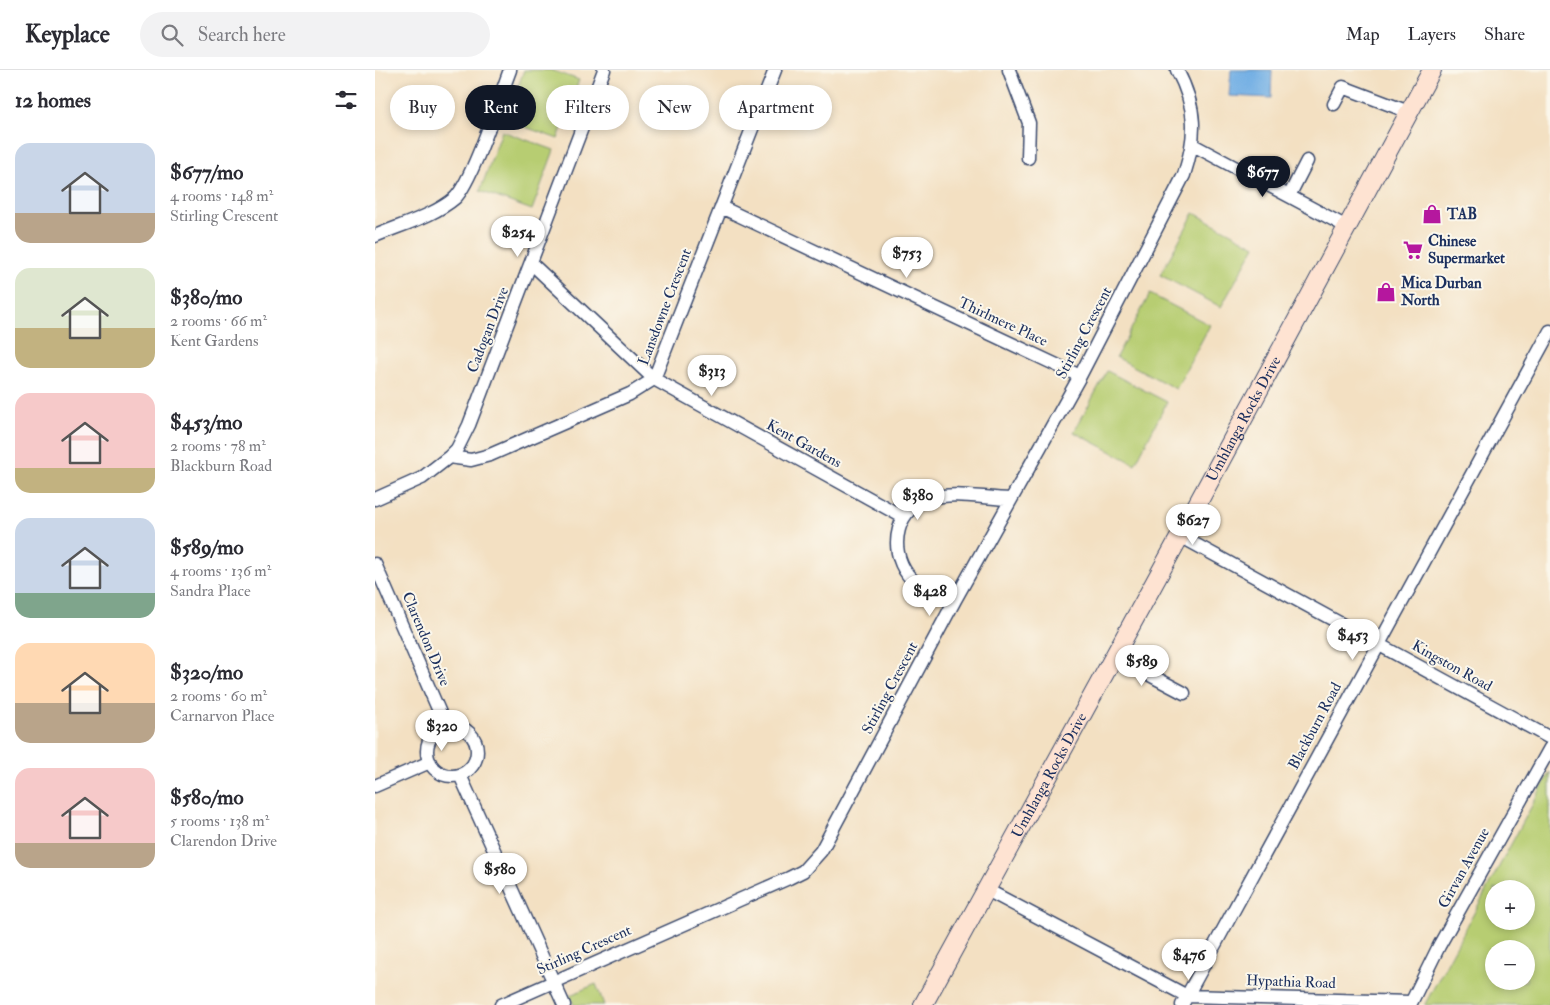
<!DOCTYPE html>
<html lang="en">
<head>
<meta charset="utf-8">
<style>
	body { margin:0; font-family:"IM FELL Double Pica",serif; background:#f2f2f3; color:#2b2b33; height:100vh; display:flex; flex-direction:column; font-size:19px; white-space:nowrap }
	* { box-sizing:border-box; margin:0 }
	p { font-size:16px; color:#7c7c81 }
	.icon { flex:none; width:28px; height:28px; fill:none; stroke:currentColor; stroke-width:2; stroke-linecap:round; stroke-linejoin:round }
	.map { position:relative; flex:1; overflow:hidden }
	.sheet { display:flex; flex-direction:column; background:#fff; width:375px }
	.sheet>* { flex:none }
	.top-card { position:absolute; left:15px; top:15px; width:475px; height:45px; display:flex; gap:10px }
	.fabs { position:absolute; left:1110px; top:810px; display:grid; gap:10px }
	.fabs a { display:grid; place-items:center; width:50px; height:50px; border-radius:50%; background:#fff; box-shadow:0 2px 8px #0003; font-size:25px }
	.price { position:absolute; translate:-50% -42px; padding:0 11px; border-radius:18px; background:#fff; color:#222; font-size:16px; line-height:32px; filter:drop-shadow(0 1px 2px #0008) }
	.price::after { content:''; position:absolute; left:50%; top:30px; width:15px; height:11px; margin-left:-8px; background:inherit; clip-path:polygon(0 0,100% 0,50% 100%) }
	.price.selected { background:#111827; color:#fff }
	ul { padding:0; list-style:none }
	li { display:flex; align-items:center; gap:15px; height:125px; padding:0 15px }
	li span { display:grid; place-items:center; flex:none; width:140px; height:100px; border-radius:15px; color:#555 }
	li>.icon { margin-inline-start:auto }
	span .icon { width:60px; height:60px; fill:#fffc; stroke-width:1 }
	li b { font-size:21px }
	h2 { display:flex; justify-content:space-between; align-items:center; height:60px; padding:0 15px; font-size:21px }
	.tag { padding:0 18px; border-radius:22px; background:#fff; box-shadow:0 2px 8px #0003; font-size:18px; line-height:45px }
	.tag.selected { background:#111827; color:#fff }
	header { display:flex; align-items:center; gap:30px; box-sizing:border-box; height:70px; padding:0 25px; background:#fff; border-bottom:1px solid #e1e1e2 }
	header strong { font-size:24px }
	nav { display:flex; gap:28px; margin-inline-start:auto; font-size:18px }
	.search { width:350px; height:45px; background:#f2f2f3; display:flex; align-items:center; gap:12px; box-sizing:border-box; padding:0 18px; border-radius:28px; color:#7c7c81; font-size:19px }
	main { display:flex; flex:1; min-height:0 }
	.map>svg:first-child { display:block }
	.green { fill:#b7cd72; stroke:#697e68; fill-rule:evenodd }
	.water { fill:#72afe4; stroke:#466fa1 }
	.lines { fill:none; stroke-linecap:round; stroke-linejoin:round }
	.street-casing { stroke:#3b4a6d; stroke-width:15 }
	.secondary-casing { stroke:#3b4a6d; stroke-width:20 }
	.street { stroke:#fff; stroke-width:12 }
	.secondary { stroke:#fee3d2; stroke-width:18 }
	.labels { text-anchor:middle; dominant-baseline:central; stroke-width:4; stroke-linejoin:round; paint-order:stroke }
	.poi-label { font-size:15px; font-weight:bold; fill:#1b2f5e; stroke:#fbf7ec; text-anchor:start }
	.street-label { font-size:15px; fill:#1b2f5e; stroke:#fbf7ec }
</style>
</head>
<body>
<header>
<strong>Keyplace</strong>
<div class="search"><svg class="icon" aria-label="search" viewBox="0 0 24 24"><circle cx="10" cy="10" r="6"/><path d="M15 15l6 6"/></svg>Search here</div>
<nav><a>Map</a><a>Layers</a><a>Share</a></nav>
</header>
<main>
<section class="sheet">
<h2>12 homes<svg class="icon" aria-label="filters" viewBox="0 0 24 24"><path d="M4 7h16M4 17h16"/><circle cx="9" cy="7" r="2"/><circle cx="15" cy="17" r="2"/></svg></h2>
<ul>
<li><span style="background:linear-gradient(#c9d6e8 70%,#b9a48a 0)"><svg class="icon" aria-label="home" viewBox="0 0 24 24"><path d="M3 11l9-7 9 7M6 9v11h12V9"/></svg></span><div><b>$677/mo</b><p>4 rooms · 148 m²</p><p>Stirling Crescent</p></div></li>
<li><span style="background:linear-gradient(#dfe7d0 60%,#c2b280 0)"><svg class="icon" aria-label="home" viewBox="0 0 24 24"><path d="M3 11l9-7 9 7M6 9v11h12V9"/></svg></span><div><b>$380/mo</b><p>2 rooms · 66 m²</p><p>Kent Gardens</p></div></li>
<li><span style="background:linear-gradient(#f6c9c9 75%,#c2b280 0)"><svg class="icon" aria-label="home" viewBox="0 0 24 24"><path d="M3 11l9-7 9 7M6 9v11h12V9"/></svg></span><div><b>$453/mo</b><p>2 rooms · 78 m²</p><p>Blackburn Road</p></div></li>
<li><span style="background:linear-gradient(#c9d6e8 75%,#7fa58c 0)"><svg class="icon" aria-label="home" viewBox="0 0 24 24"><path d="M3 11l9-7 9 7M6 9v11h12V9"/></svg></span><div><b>$589/mo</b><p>4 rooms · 136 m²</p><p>Sandra Place</p></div></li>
<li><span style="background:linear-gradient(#ffd9b3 60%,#b9a48a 0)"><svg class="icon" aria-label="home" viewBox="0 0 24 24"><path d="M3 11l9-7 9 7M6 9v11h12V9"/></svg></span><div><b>$320/mo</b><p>2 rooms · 60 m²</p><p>Carnarvon Place</p></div></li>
<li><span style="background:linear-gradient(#f6c9c9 75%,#b9a48a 0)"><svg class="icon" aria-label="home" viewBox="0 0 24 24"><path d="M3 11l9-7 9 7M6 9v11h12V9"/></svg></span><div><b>$580/mo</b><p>5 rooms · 138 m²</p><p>Clarendon Drive</p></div></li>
</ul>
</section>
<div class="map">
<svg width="1175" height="935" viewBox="0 0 1175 935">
	<rect width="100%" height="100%" fill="#fbf7ec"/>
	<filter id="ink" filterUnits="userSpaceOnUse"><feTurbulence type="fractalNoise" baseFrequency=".02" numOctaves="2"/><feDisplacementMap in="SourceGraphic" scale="10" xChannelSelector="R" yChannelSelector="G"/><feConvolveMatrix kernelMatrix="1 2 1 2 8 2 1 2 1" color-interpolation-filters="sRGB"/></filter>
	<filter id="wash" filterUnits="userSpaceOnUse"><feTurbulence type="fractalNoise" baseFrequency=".0096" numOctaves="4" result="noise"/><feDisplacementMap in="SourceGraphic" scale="20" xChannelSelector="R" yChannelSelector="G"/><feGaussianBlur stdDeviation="1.12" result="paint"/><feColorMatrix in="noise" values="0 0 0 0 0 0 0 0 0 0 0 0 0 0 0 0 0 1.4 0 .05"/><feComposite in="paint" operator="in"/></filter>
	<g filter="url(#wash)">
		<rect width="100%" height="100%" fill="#f3e0c2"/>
		<path class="green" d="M149,0H176L204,10L183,69L131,50Z
			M127,61L179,80L157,140L105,121Z
			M819,143L880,176L846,237L785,205Z
			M775,224L835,255L801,319L741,287Z
			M732,301L792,332L760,394L699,362Z
			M1175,702V935H1050V934ZM1119,819H1151V851H1119ZM1119,879H1151V911H1119Z
			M221,914L229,935H199L195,925Z"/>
		<path class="water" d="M856,0H897L896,28L854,26Z"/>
	</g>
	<g filter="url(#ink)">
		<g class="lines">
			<defs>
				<path id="street" d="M634,0L654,53L653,88
					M959,34L968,17L1034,42
					M818,75L972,157
					M914,126L932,91
					M346,137L705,306
					M0,166C25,155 59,146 80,128C97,112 125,26 135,0
					M156,193L279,309L528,447
					M74,387L82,379L94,355L229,0
					M0,429L47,408L74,387L96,390L115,385L255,324L279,309L400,0
					M805,466L1175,668
					M0,494L71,657
					M580,530C565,523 543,518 533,505C512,478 522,436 556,428C581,421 610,429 636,429
					M739,586L809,623
					M52 681a25 25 0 1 1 50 0a25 25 0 1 1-50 0Z
					M85,705L189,935
					M0,716L55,692
					M612,820L812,926L1035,932
					M126,935L414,808L428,801L446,781L580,530L705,306L809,105C822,65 822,38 802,0
					M807,935L1175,261
					M1035,935L1064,876L1175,678"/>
				<g id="secondary">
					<path id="s1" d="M548,935L805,466L1057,0"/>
				</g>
			</defs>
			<use href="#street" class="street-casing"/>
			<use href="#secondary" class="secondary-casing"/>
			<use href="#street" class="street"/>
			<use href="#secondary" class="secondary"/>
		</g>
	</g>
	<defs>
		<symbol id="shop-bare" viewBox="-9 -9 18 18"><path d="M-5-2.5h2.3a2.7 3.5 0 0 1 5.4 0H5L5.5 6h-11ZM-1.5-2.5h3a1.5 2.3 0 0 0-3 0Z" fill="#b5179e" stroke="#fbf7ec" stroke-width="2.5" paint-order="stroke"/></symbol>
		<symbol id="supermarket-bare" viewBox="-9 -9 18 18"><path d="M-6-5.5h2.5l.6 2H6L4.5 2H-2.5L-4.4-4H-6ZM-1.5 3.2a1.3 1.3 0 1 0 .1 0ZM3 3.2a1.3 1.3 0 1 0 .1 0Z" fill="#b5179e" stroke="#fbf7ec" stroke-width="2.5" paint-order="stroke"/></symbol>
	</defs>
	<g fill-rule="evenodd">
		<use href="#shop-bare" x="1043" y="130" width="28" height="28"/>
		<use href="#supermarket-bare" x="1024" y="166" width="28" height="28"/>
		<use href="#shop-bare" x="997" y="208" width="28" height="28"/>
	</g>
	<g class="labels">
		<g class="poi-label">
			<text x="1072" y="144">TAB</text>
			<text x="1053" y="171">Chinese<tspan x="1053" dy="17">Supermarket</tspan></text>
			<text x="1026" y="213">Mica Durban<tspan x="1026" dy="17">North</tspan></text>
		</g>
		<g class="street-label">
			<text transform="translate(290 237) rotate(-69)">Lansdowne Crescent</text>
			<text transform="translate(628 252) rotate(25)">Thirlmere Place</text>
			<text transform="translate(113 260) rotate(-69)">Cadogan Drive</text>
			<text transform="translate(709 263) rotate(-62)">Stirling Crescent</text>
			<text stroke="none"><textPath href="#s1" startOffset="668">Umhlanga Rocks Drive</textPath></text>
			<text transform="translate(429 374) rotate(29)">Kent Gardens</text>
			<text transform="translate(51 569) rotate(67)">Clarendon Drive</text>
			<text transform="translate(1077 596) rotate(29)">Kingston Road</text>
			<text transform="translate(515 618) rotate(-62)">Stirling Crescent</text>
			<text transform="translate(940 656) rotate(-62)">Blackburn Road</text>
			<text stroke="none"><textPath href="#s1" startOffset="262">Umhlanga Rocks Drive</textPath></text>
			<text transform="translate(1089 798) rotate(-61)">Girvan Avenue</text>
			<text transform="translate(209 880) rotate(-24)">Stirling Crescent</text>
			<text transform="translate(916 912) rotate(2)">Hypathia Road</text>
		</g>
	</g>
</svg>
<div class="fabs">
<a>+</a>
<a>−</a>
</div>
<b class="price selected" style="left:888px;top:128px">$677</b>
<b class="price" style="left:143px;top:188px">$254</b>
<b class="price" style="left:532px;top:209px">$753</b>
<b class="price" style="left:337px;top:327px">$313</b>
<b class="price" style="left:543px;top:451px">$380</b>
<b class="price" style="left:818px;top:476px">$627</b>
<b class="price" style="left:555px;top:547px">$428</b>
<b class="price" style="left:978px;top:591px">$453</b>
<b class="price" style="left:767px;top:617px">$589</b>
<b class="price" style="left:67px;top:682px">$320</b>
<b class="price" style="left:125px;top:825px">$580</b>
<b class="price" style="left:814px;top:911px">$476</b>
<div class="top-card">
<a class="tag">Buy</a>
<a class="tag selected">Rent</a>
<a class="tag">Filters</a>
<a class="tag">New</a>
<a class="tag">Apartment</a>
</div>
</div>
</main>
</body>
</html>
